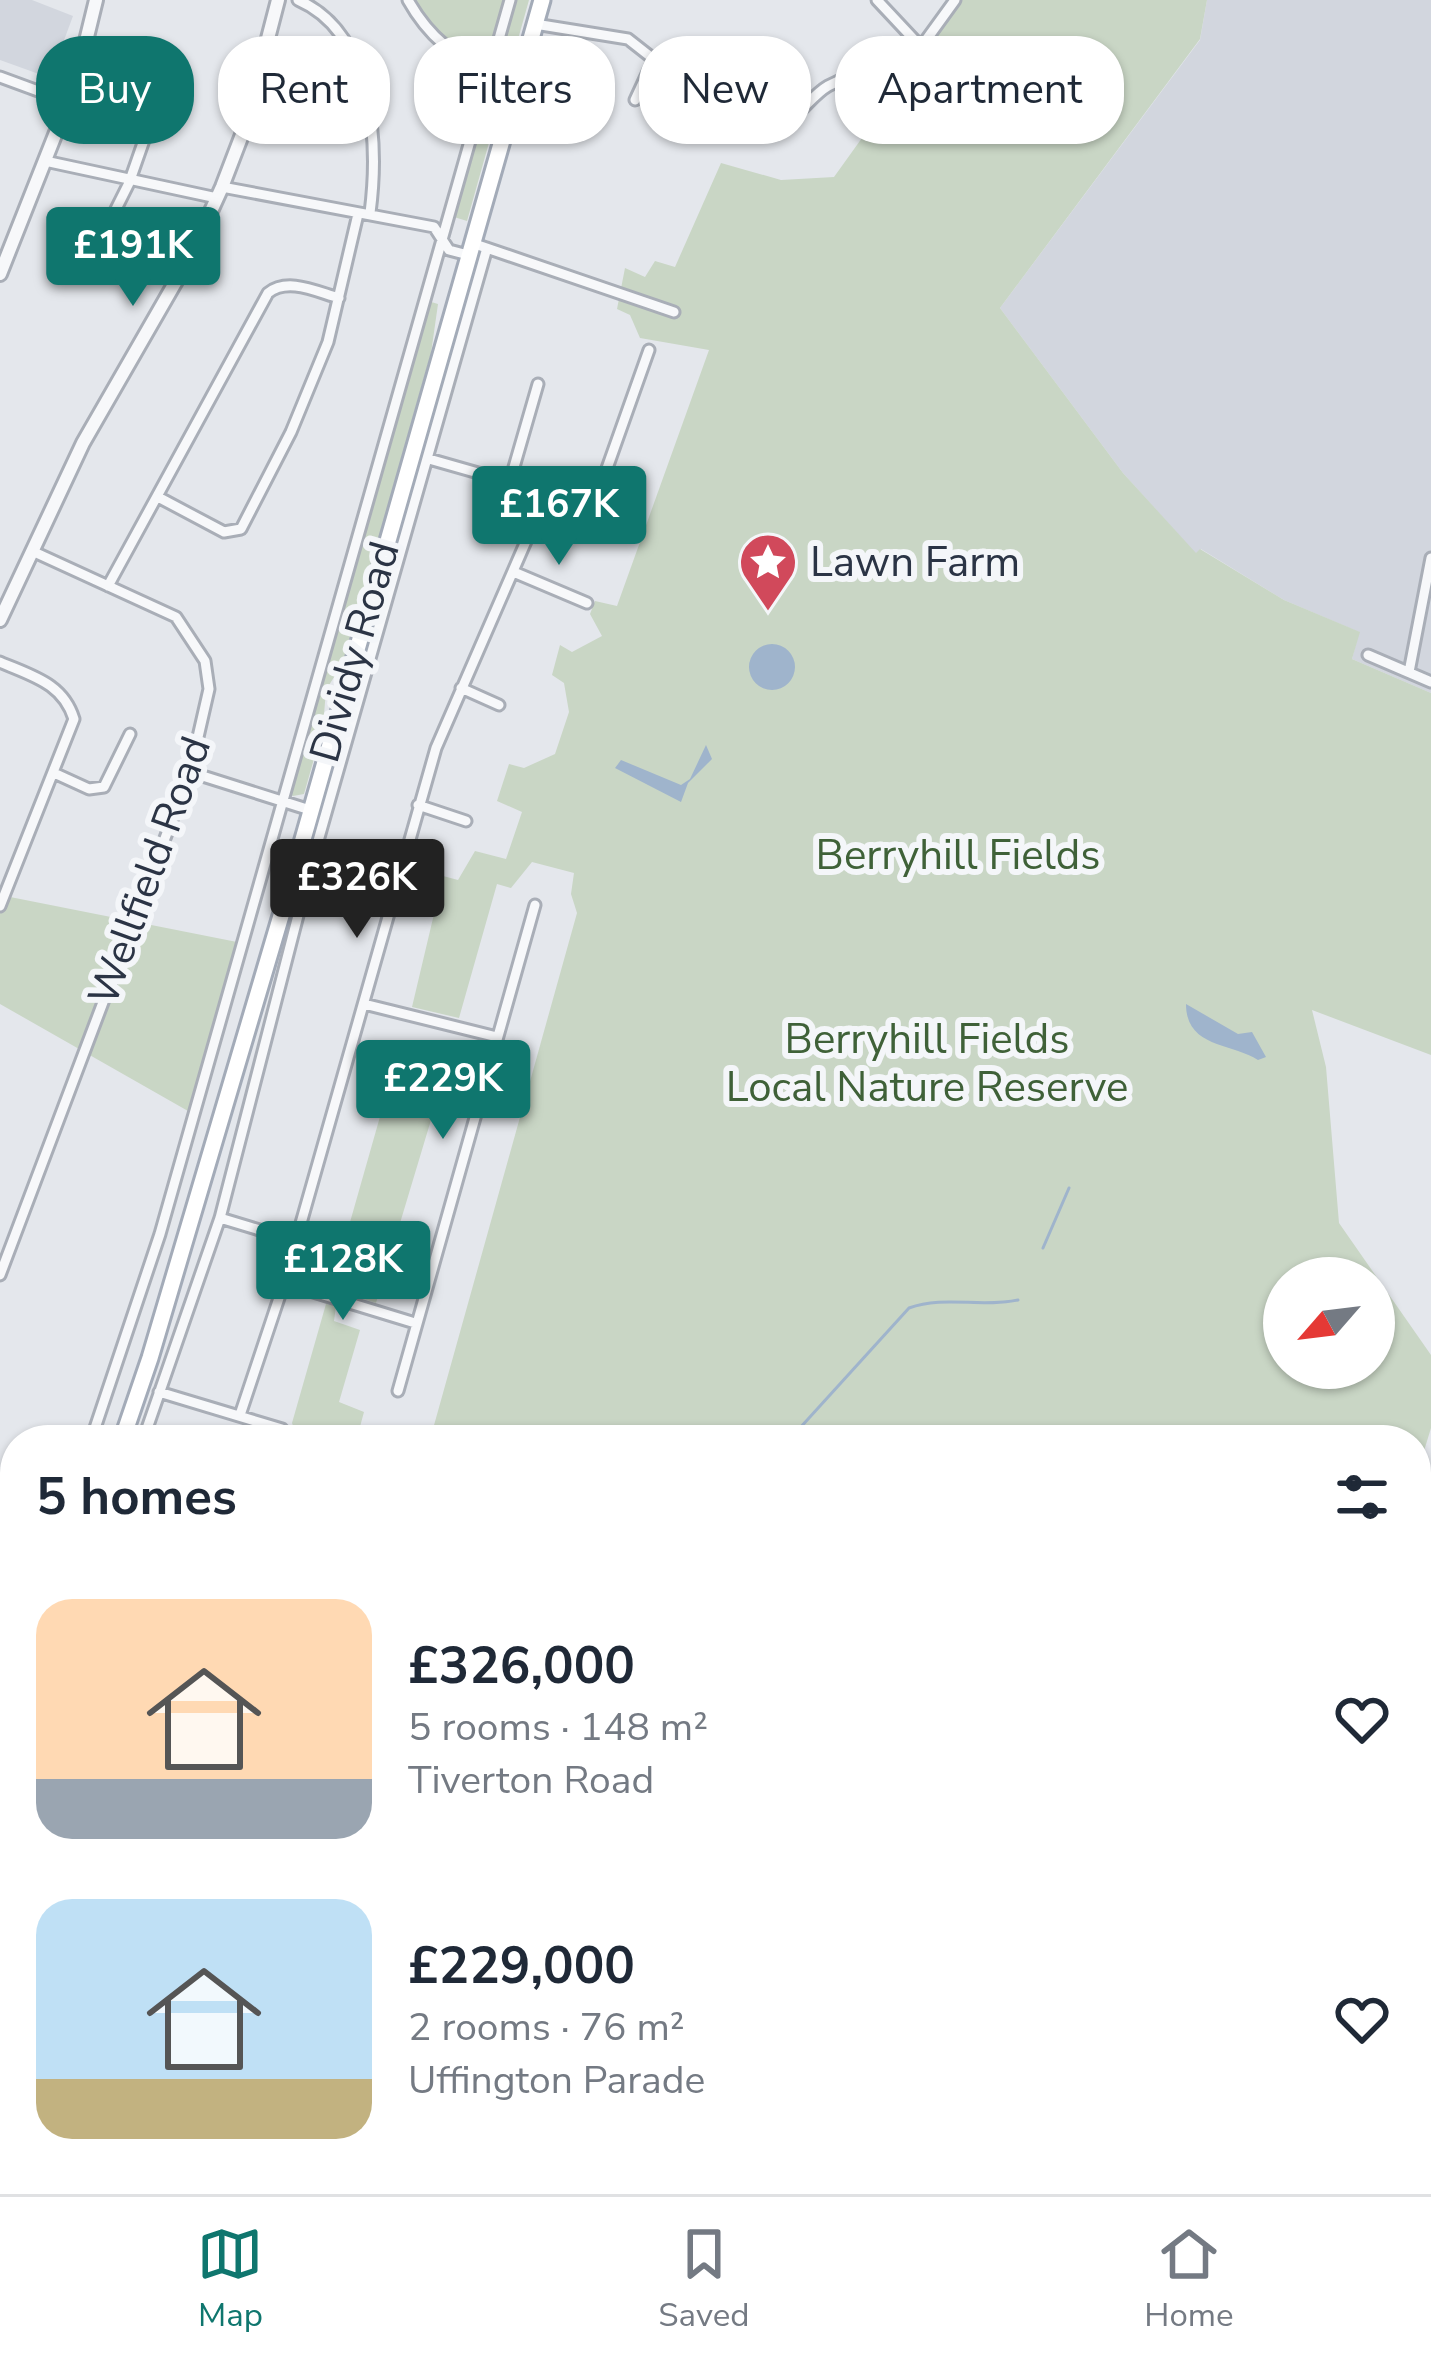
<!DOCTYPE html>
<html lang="en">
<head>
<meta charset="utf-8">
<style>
	body { margin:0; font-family:"Nunito Sans",sans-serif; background:#f2f2f3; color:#1f2937; height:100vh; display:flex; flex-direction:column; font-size:45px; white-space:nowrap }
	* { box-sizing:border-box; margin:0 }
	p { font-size:39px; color:#747a83 }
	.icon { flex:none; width:66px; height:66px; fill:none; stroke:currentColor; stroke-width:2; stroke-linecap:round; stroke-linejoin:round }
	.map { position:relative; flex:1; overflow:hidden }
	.drawer { position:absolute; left:0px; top:1425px; width:1431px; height:771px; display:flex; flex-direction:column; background:#fff; border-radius:48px 48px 0 0; box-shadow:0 3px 9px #0004 }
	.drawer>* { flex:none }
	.banner { position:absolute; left:36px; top:36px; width:1359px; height:108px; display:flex; gap:24px }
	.needle { width:78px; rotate:242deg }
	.controls { position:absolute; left:1263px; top:1257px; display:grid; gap:24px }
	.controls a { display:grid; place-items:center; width:132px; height:132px; border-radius:50%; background:#fff; box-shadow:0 3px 9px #0004; font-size:60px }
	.price { position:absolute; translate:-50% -102px; padding:0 27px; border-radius:12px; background:#0f766e; color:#fff; font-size:39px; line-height:78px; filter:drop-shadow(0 3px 6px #0008) }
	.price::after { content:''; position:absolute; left:50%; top:72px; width:36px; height:27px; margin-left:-18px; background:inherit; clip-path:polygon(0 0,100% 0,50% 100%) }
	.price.active { background:#222; color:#fff }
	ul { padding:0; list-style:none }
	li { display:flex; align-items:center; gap:36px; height:300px; padding:0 36px }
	li span { display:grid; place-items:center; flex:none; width:336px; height:240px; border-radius:36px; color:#555 }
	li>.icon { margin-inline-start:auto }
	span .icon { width:144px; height:144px; fill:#fffc; stroke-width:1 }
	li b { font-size:51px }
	h2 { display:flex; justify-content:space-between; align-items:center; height:144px; padding:0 36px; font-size:51px }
	.chip { padding:0 42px; border-radius:48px; background:#fff; box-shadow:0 3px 9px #0004; font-size:42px; line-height:108px }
	.chip.active { background:#0f766e; color:#fff }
	.tabs { display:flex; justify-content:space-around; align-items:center; height:168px; border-top:3px solid #e0e1e3; background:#fff; font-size:33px; color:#747a83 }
	.tabs a { display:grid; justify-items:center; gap:6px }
	.tabs .active { color:#0f766e }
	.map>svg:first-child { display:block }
	.built { fill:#d2d6de }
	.green { fill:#c9d6c5; fill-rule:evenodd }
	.water { fill:#9fb4cc }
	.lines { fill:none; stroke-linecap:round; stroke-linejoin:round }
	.stream { stroke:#9fb4cc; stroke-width:3 }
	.minor-casing { stroke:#a9aeb7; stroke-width:15 }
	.tertiary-casing { stroke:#a9aeb7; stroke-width:18 }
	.primary-casing { stroke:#a3abb8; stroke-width:21 }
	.minor { stroke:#f7f8fa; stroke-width:9 }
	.tertiary { stroke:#f7f8fa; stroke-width:12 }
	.primary { stroke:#fff; stroke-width:15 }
	.labels { text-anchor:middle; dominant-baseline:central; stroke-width:12; stroke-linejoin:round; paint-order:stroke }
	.poi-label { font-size:42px; fill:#2b3445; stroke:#f4f6f9; text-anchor:start }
	.street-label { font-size:42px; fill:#2b3445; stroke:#f4f6f9 }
	.park-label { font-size:42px; fill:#3f6138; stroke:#f4f6f9 }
</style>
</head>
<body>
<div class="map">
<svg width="1431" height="2194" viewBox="0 0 1431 2194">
	<rect width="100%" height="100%" fill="#e4e7ec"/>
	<path class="built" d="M0,0H32L73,16L50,78L0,60Z
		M1207,0H1431V693L1352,659L1359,632L1284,600L1201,549L1196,554L1123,473L1000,308L1200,40Z"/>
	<path class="green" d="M408,0H511L490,70L453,52Z
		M516,0H529L467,221L454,217Z
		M961,0H1207L1200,39L1000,308L1123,473L1196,553L1200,549L1284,600L1360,632L1352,659L1431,693V1055L1312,1010L1326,1067L1339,1223L1431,1355V1428L1416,1477V1440H395L399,1427L431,1436L577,913L571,894L574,873L532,862L511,888L497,884L459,1018L412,1007L443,876L458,880L475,851L506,859L522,812L497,801L509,764L524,768L555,754L569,712L564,683L552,675L560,645L572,652L602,636L590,614L595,601L617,606L709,350L640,338L630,315L617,309L625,268L645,277L655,261L675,267L721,163L781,180L834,177ZM1284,1278H1374V1368H1284Z
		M428,301L438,304L431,353L344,661L326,690L323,727L304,794L293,796L289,794Z
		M0,895L237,942L188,1111L0,1004Z
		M389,1085L437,1100L376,1303L331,1289Z
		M326,1304L336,1306L334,1321L360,1330L339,1402L364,1412L358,1434L374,1440H298L292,1423Z
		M1416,1668L1431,1682V2175L1414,2194H458L443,2181H1416Z
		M53,2181H174L173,2194H49Z"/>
	<path class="water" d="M749 667a23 23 0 1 1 46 0a23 23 0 1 1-46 0Z
		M706,745L712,759L688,783L681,802L615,768L621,760L681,785L690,779Z
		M1186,1004L1238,1034L1252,1032L1266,1057L1258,1060C1232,1043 1186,1048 1186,1004Z"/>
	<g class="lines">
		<path class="stream" d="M1043,1248L1069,1188
			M789,1440L909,1308C944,1295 981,1308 1018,1300
			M507,2181L509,2184
			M804,2181L814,2194
			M603,2194L610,2181"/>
		<defs>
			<path id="minor" d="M298,0C374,33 379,144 370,213
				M408,0C427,34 453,58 490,70
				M535,24L628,39L712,105L776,125C799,120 809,97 828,86C864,66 889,81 921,47L877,0
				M921,47L955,0
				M724,70L743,76
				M877,74L880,99
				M0,77L68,102
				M635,100L654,59
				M712,105L731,54
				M45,161L217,198
				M222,187L434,227L449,250L468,255
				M99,243L129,183L171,63
				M472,243L674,312
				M429,459L580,502L600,488L649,350
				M510,481L538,384
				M158,497L224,532L241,529L291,432L328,342L358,214
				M516,573L587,603
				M108,586L268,293C288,277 317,292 339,298
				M1368,655L1431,682
				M0,662C32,676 63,683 74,719L0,906
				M1409,672L1431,558
				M461,688L499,705
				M190,772L310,810
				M54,773L89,789L104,787L130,734
				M418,805L466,821
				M310,869L392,894
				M364,1004L497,1037
				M220,1218L296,1241
				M0,1275L190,772L209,689L205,661L176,617L32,551
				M284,1283L415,1323
				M398,1391L535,905
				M159,1392L282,1429L292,1440
				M240,1415L284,1283L436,748L547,493
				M91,1440L160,1234L510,0
				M143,1440L220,1218L310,869L487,248
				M0,1689L15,1647
				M0,1812L15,1775
				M0,1957L15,1964
				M0,2104L15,2107
				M6,2194L15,2157"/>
			<path id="tertiary" d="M0,274L76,82L96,0
				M0,620L83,443L191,255L222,187L245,127L278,0"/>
			<path id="primary" d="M122,1440L150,1358L288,892L542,0
				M0,1763L15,1722"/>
		</defs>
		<use href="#minor" class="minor-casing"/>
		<use href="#tertiary" class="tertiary-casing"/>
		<use href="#primary" class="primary-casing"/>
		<use href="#minor" class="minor"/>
		<use href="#tertiary" class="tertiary"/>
		<use href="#primary" class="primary"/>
	</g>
	<defs>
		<symbol id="sight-pin" viewBox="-11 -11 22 30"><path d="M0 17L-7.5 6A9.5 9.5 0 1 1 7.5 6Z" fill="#d1495b" stroke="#f4f6f9"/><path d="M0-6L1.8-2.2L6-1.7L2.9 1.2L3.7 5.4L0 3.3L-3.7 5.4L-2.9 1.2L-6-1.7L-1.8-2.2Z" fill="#fff"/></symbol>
	</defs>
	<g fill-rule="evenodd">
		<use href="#sight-pin" x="735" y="529" width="66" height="90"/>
	</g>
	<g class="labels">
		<g class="poi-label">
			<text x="810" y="562">Lawn Farm</text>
		</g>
		<g class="street-label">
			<text transform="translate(355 652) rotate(-74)">Dividy Road</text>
			<text transform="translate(150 871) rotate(-70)">Wellfield Road</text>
		</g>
		<g class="park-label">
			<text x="958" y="855">Berryhill Fields</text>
			<text x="927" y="1039">Berryhill Fields<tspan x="927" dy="48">Local Nature Reserve</tspan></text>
		</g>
	</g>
</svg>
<div class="controls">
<a><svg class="needle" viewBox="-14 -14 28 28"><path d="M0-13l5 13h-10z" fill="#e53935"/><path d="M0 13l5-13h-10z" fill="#747a83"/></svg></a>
</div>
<b class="price" style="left:133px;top:309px">£191K</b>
<b class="price" style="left:559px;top:568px">£167K</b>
<b class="price active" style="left:357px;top:941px">£326K</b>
<b class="price" style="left:443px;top:1142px">£229K</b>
<b class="price" style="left:343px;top:1323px">£128K</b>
<div class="banner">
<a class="chip active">Buy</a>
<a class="chip">Rent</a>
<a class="chip">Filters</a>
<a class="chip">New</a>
<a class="chip">Apartment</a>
</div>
<section class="drawer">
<h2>5 homes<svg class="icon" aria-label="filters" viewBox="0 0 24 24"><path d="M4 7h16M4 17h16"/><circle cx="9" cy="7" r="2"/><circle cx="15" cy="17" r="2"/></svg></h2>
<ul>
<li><span style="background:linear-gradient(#ffd9b3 75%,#9aa5b1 0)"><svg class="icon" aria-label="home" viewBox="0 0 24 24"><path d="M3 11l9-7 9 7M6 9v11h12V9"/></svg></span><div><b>£326,000</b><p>5 rooms · 148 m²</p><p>Tiverton Road</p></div><svg class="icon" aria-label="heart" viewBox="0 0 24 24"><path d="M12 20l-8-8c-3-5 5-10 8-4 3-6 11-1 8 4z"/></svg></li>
<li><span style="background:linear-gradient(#bfe0f5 75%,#c2b280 0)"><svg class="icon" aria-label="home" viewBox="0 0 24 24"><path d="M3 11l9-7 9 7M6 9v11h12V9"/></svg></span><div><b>£229,000</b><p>2 rooms · 76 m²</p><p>Uffington Parade</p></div><svg class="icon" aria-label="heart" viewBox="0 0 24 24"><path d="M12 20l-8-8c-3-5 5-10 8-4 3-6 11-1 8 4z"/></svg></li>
</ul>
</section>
</div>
<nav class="tabs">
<a class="active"><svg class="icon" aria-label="map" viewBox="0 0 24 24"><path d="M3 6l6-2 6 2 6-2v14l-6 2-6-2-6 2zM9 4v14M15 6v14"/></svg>Map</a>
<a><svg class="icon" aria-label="saved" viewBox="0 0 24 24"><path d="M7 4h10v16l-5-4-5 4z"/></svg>Saved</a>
<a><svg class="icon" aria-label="home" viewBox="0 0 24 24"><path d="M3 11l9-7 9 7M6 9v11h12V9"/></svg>Home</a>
</nav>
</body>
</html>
